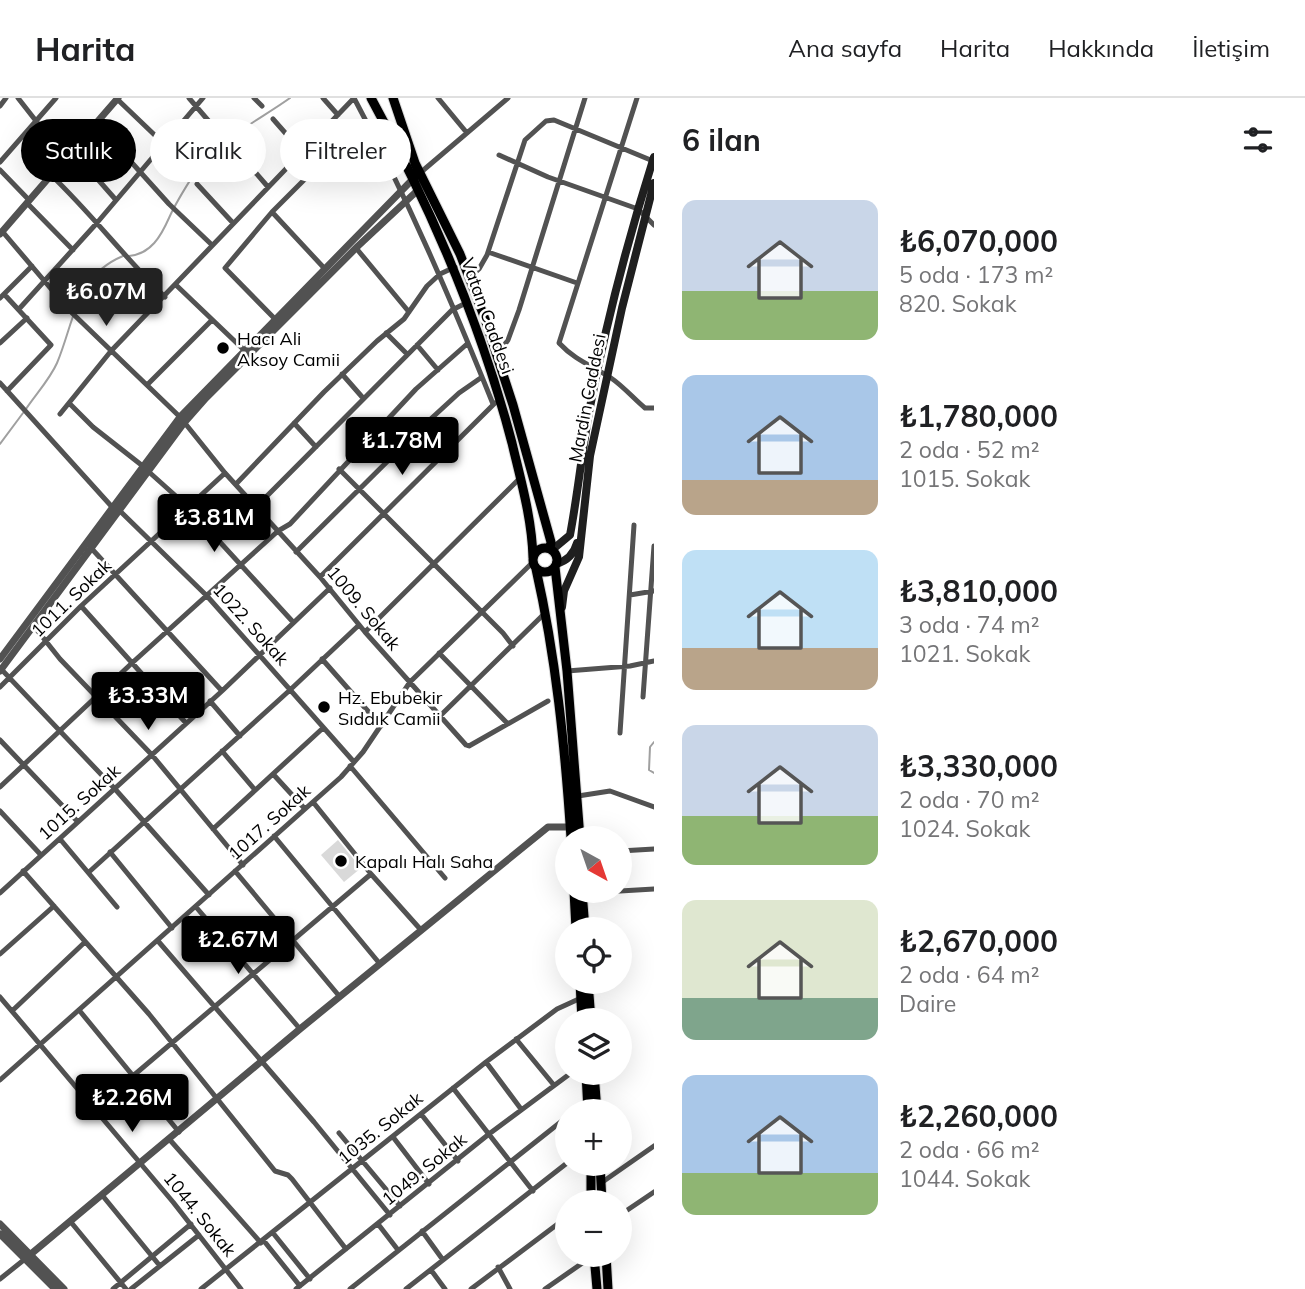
<!DOCTYPE html>
<html lang="tr">
<head>
<meta charset="utf-8">
<style>
	body { margin:0; font-family:Mulish,sans-serif; background:#f6f6f6; color:#202124; height:100vh; display:flex; flex-direction:column; font-size:26px; white-space:nowrap }
	* { box-sizing:border-box; margin:0 }
	p { font-size:23px; color:#757577 }
	.icon { flex:none; width:38px; height:38px; fill:none; stroke:currentColor; stroke-width:2; stroke-linecap:round; stroke-linejoin:round }
	.map { position:relative; flex:1; overflow:hidden }
	.drawer { display:flex; flex-direction:column; background:#fff; width:651px }
	.drawer>* { flex:none }
	.banner { position:absolute; left:21px; top:21px; width:527px; height:63px; display:flex; gap:14px }
	.needle { width:46px; rotate:140deg }
	.tools { position:absolute; left:555px; top:728px; display:grid; gap:14px }
	.tools a { display:grid; place-items:center; width:77px; height:77px; border-radius:50%; background:#fff; box-shadow:0 7px 28px #0002; font-size:35px }
	.price { position:absolute; translate:-50% -60px; padding:0 16px; border-radius:7px; background:#000; color:#fff; font-size:23px; line-height:46px; filter:drop-shadow(0 2px 4px #0008) }
	.price::after { content:''; position:absolute; left:50%; top:42px; width:21px; height:16px; margin-left:-10px; background:inherit; clip-path:polygon(0 0,100% 0,50% 100%) }
	.price.active { background:#222; color:#fff }
	ul { padding:0; list-style:none }
	li { display:flex; align-items:center; gap:21px; height:175px; padding:0 28px }
	li span { display:grid; place-items:center; flex:none; width:196px; height:140px; border-radius:14px; color:#555 }
	li>.icon { margin-inline-start:auto }
	span .icon { width:84px; height:84px; fill:#fffc; stroke-width:1 }
	li b { font-size:30px }
	h2 { display:flex; justify-content:space-between; align-items:center; height:84px; padding:0 28px; font-size:30px }
	.pill { padding:0 24px; border-radius:32px; background:#fff; box-shadow:0 7px 28px #0002; font-size:24px; line-height:63px }
	.pill.active { background:#000; color:#fff }
	header { display:flex; align-items:center; gap:42px; box-sizing:border-box; height:98px; padding:0 35px; background:#fff; border-bottom:2px solid #e0e0e0 }
	header strong { font-size:33px }
	nav { display:flex; gap:38px; margin-inline-start:auto; font-size:24px }
	main { display:flex; flex:1; min-height:0 }
	.map>svg:first-child { display:block }
	.green { fill:#d9d9d9 }
	.lines { fill:none; stroke-linecap:round; stroke-linejoin:round }
	.stream { stroke:#a0a0a0; stroke-width:2 }
	.trunk-casing { stroke:#dbdbdb; stroke-width:11 }
	.minor { stroke:#525252; stroke-width:5 }
	.tertiary { stroke:#525252; stroke-width:7 }
	.secondary { stroke:#1f1f1f; stroke-width:8 }
	.trunk { stroke:#000; stroke-width:9 }
	.poi-dot { fill:#000; stroke:#fff; stroke-width:2.5 }
	.labels { text-anchor:middle; dominant-baseline:central; stroke-width:5; stroke-linejoin:round; paint-order:stroke }
	.street-label { font-size:18px; fill:#000; stroke:#fff }
	.poi-label { font-size:18px; fill:#000; stroke:#fff; text-anchor:start }
</style>
</head>
<body>
<header>
<strong>Harita</strong>
<nav><a>Ana sayfa</a><a>Harita</a><a>Hakkında</a><a>İletişim</a></nav>
</header>
<main>
<div class="map">
<svg width="654" height="1191" viewBox="0 0 654 1191">
	<rect width="100%" height="100%" fill="#fff"/>
	<path class="green" d="M338,742L361,770L344,784L321,757Z"/>
	<g class="lines">
		<path class="stream" d="M129,158C151,156 161,138 169,120C176,104 187,87 196,73C216,43 261,21 290,0
			M26,311C36,296 50,281 57,265C75,222 75,178 123,158
			M0,346L23,315
			M654,644L650,649L649,672L654,675"/>
		<defs>
			<path id="trunk" d="M371,0C432,111 480,223 512,345C521,383 532,421 533,460
				M393,0L415,65L460,156L485,221L513,307L551,444L550,451
				M533 462a12 12 0 1 1 24 0a12 12 0 1 1-24 0Z
				M555,469L567,573L580,740
				M536,471C556,559 565,650 571,740
				M574,793L576,831
				M582,793L585,831
				M580,884L582,922
				M588,884L591,922
				M586,975L588,1013
				M594,975L597,1013
				M591,1066V1104
				M600,1066L602,1104
				M594,1157L597,1191
				M606,1157L608,1191"/>
		</defs>
		<use href="#trunk" class="trunk-casing"/>
		<path class="minor" d="M18,0L65,60
			M189,0L219,35
			M254,0L262,8
			M323,0L338,17
			M438,0L467,35
			M637,0L559,245C576,263 591,267 611,280C623,288 634,301 645,310H654
			M117,1L163,45
			M0,8L6,0
			M273,21L302,54
			M97,26L169,106L212,147
			M231,46L268,89
			M72,52L116,102
			M499,57L548,79L638,111L654,127
			M0,64L56,0
			M0,72L29,102
			M420,75L508,0
			M51,77C91,115 125,160 165,199
			M197,86L233,125
			M27,105L73,152
			M272,114L325,171
			M2,133L69,212L180,319L225,375L320,479L365,534L466,647L469,648L548,603
			M356,150L409,214
			M488,154L577,185
			M469,180L479,171L487,157L525,42L546,23L554,22L653,63
			M176,187L244,252
			M4,196L51,247L7,293
			M0,200L32,168
			M19,211L96,126L203,0
			M275,221L225,170L272,114L365,21
			M386,235L407,256
			M0,245L27,220
			M417,247L438,272
			M497,257L508,242L519,212L585,0
			M342,276L363,300
			M0,285L113,410
			M148,286L212,222
			M69,305L93,329L144,369
			M60,316L111,253L354,0C407,99 451,202 493,306
			M294,325L316,349
			M339,371L503,535L513,548
			M149,374L187,408L293,524
			M237,385L324,294L377,243L404,221L427,188L440,176L455,169
			M256,409L452,212L468,204
			M120,413L207,498L354,664
			M92,451L222,593
			M296,454L422,329L459,295L482,279
			M320,479L495,305
			M630,497L654,493
			M81,508L186,625
			M33,527L60,561L152,657L243,767
			M365,534L521,379
			M439,555L507,625
			M322,561L381,628
			M1,571L115,691L209,797
			M567,573L630,568L654,563
			M0,589L81,508L225,375
			M643,599L654,448
			M210,603L240,638
			M440,618L544,516
			M620,635L634,427
			M0,642L78,724
			M222,653L255,692
			M350,668L445,780
			M273,676L305,711
			M0,689L132,565L278,433L290,426L416,291L467,246
			M578,698L610,693L654,709
			M313,704L371,776L421,832
			M0,713L41,757
			M213,731L323,630
			M274,738L380,866
			M60,741L117,809
			M620,753L654,751
			M110,754L172,830
			M23,773L149,916L275,1073L288,1077L292,1081L346,1151
			M235,773L340,899
			M89,774L290,592L359,527
			M620,793L654,791
			M0,795L222,593L330,490
			M582,796L619,793
			M196,809L300,931
			M158,843L314,1024L390,1117
			M0,856L54,808
			M0,899L173,1104L241,1191
			M79,912L179,1034
			M12,913L85,844
			M516,941L553,986
			M486,964L521,1011
			M0,982L341,679L363,654L410,584L533,464
			M453,990L533,1093
			M94,1011L371,776
			M577,1013L587,1007
			M421,1016L458,1063
			M339,1035L400,1108
			M393,1039L429,1086
			M170,1042L261,1145
			M601,1085L654,1048
			M102,1097L160,1168
			M620,1117L654,1094
			M70,1123L126,1191
			M378,1126L398,1152
			M422,1133L443,1162
			M273,1135L310,1181
			M264,1143L300,1188
			M498,1169L510,1191
			M431,1172L445,1191
			M0,1181L25,1161
			M113,1191L191,1126
			M131,1191L199,1137
			M201,1191L486,964L557,911L581,900
			M296,1191L489,1036L571,975
			M350,1191L567,1019
			M406,1191L567,1065
			M471,1191L567,1119
			M545,1191L594,1157"/>
		<path class="tertiary" d="M0,136L118,0
			M0,561L180,319L412,82
			M0,573L184,325L206,300L358,148L418,92
			M0,1126L64,1191
			M0,1136L55,1191
			M25,1161L300,931L548,729H570"/>
		<path class="secondary" d="M552,452L570,437C578,395 582,352 590,309C606,225 628,141 654,59
			M556,466C567,463 574,456 577,445
			M562,509L564,493L579,459L590,358L622,210L654,85"/>
		<use href="#trunk" class="trunk"/>
	</g>
	<g class="poi-dot">
		<circle cx="223" cy="250" r="7"/>
		<circle cx="324" cy="609" r="7"/>
		<circle cx="341" cy="763" r="7"/>
	</g>
	<g class="labels">
		<g class="street-label">
			<text transform="translate(488 218) rotate(70)">Vatan Caddesi</text>
			<text transform="translate(587 300) rotate(-79)">Mardin Caddesi</text>
			<text transform="translate(71 500) rotate(-44)">1011. Sokak</text>
			<text transform="translate(364 510) rotate(50)">1009. Sokak</text>
			<text transform="translate(251 526) rotate(48)">1022. Sokak</text>
			<text transform="translate(79 704) rotate(-42)">1015. Sokak</text>
			<text transform="translate(269 724) rotate(-42)">1017. Sokak</text>
			<text transform="translate(380 1030) rotate(-39)">1035. Sokak</text>
			<text transform="translate(424 1071) rotate(-39)">1049. Sokak</text>
			<text transform="translate(200 1116) rotate(51)">1044. Sokak</text>
		</g>
		<g class="poi-label">
			<text x="237" y="240">Hacı Ali<tspan x="237" dy="21">Aksoy Camii</tspan></text>
			<text x="338" y="599">Hz. Ebubekir<tspan x="338" dy="21">Sıddık Camii</tspan></text>
			<text x="355" y="763">Kapalı Halı Saha</text>
		</g>
	</g>
</svg>
<div class="tools">
<a><svg class="needle" viewBox="-14 -14 28 28"><path d="M0-13l5 13h-10z" fill="#e53935"/><path d="M0 13l5-13h-10z" fill="#757577"/></svg></a>
<a><svg class="icon" aria-label="locate" viewBox="0 0 24 24"><circle cx="12" cy="12" r="6"/><path d="M12 2v4M12 18v4M2 12h4M18 12h4"/></svg></a>
<a><svg class="icon" aria-label="layers" viewBox="0 0 24 24"><path d="M12 4l9 5-9 5-9-5zM3 14l9 5 9-5"/></svg></a>
<a>+</a>
<a>−</a>
</div>
<b class="price active" style="left:106px;top:230px">₺6.07M</b>
<b class="price" style="left:402px;top:379px">₺1.78M</b>
<b class="price" style="left:214px;top:456px">₺3.81M</b>
<b class="price" style="left:148px;top:634px">₺3.33M</b>
<b class="price" style="left:238px;top:878px">₺2.67M</b>
<b class="price" style="left:132px;top:1036px">₺2.26M</b>
<div class="banner">
<a class="pill active">Satılık</a>
<a class="pill">Kiralık</a>
<a class="pill">Filtreler</a>
</div>
</div>
<section class="drawer">
<h2>6 ilan<svg class="icon" aria-label="filters" viewBox="0 0 24 24"><path d="M4 7h16M4 17h16"/><circle cx="9" cy="7" r="2"/><circle cx="15" cy="17" r="2"/></svg></h2>
<ul>
<li><span style="background:linear-gradient(#c9d6e8 65%,#8fb573 0)"><svg class="icon" aria-label="home" viewBox="0 0 24 24"><path d="M3 11l9-7 9 7M6 9v11h12V9"/></svg></span><div><b>₺6,070,000</b><p>5 oda · 173 m²</p><p>820. Sokak</p></div></li>
<li><span style="background:linear-gradient(#a9c7e8 75%,#b9a48a 0)"><svg class="icon" aria-label="home" viewBox="0 0 24 24"><path d="M3 11l9-7 9 7M6 9v11h12V9"/></svg></span><div><b>₺1,780,000</b><p>2 oda · 52 m²</p><p>1015. Sokak</p></div></li>
<li><span style="background:linear-gradient(#bfe0f5 70%,#b9a48a 0)"><svg class="icon" aria-label="home" viewBox="0 0 24 24"><path d="M3 11l9-7 9 7M6 9v11h12V9"/></svg></span><div><b>₺3,810,000</b><p>3 oda · 74 m²</p><p>1021. Sokak</p></div></li>
<li><span style="background:linear-gradient(#c9d6e8 65%,#8fb573 0)"><svg class="icon" aria-label="home" viewBox="0 0 24 24"><path d="M3 11l9-7 9 7M6 9v11h12V9"/></svg></span><div><b>₺3,330,000</b><p>2 oda · 70 m²</p><p>1024. Sokak</p></div></li>
<li><span style="background:linear-gradient(#dfe7d0 70%,#7fa58c 0)"><svg class="icon" aria-label="home" viewBox="0 0 24 24"><path d="M3 11l9-7 9 7M6 9v11h12V9"/></svg></span><div><b>₺2,670,000</b><p>2 oda · 64 m²</p><p>Daire</p></div></li>
<li><span style="background:linear-gradient(#a9c7e8 70%,#8fb573 0)"><svg class="icon" aria-label="home" viewBox="0 0 24 24"><path d="M3 11l9-7 9 7M6 9v11h12V9"/></svg></span><div><b>₺2,260,000</b><p>2 oda · 66 m²</p><p>1044. Sokak</p></div></li>
</ul>
</section>
</main>
</body>
</html>
